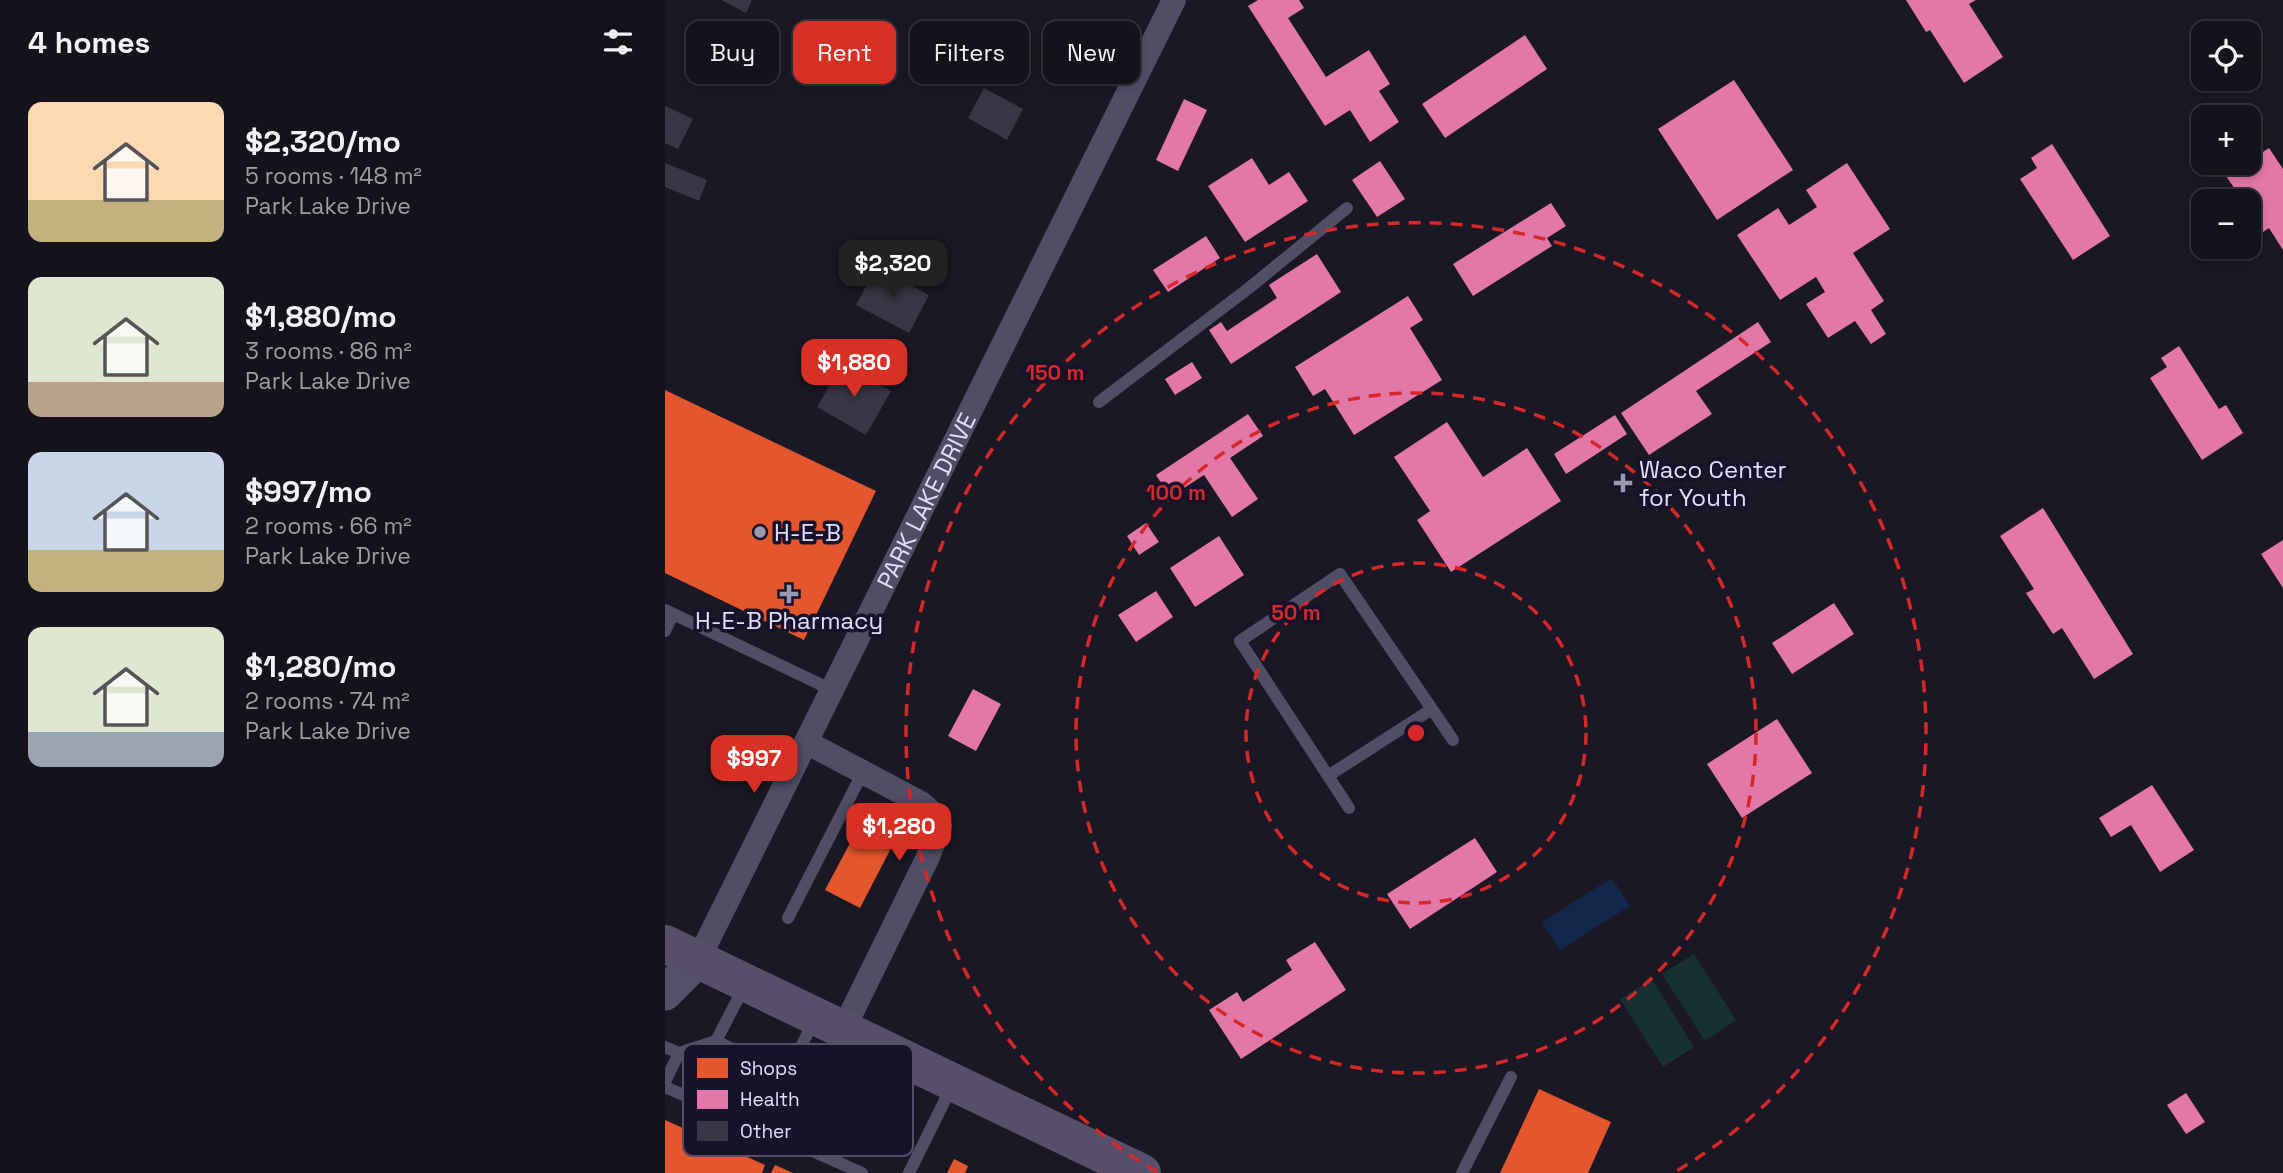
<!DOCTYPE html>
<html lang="en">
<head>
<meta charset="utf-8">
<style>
	body { margin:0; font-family:"Space Grotesk",sans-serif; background:#212028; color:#f1f3f6; height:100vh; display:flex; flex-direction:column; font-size:26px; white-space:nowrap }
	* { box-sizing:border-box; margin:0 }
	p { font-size:23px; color:#9d9ea3 }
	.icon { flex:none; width:38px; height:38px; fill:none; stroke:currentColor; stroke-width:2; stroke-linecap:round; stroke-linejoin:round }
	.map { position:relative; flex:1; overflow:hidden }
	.side { display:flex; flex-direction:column; background:#14121b; width:665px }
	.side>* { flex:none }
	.guide { position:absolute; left:21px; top:21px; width:665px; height:63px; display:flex; gap:14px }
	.controls { position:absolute; left:1526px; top:21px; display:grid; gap:14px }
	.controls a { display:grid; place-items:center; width:70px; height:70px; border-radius:14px; background:#14121b; box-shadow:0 4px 10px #0003,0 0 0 2px #33323a; font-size:35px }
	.price { position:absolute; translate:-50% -60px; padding:0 16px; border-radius:14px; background:#d93025; color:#fff; font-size:23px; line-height:46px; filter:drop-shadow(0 2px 4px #0008) }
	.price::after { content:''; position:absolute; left:50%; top:42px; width:21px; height:16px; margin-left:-10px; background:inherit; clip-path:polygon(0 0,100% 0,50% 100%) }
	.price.selected { background:#222; color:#fff }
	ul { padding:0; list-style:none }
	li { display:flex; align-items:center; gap:21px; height:175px; padding:0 28px }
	li span { display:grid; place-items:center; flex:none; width:196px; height:140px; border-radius:14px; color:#555 }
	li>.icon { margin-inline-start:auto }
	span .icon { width:84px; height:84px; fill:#fffc; stroke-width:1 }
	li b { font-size:30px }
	h2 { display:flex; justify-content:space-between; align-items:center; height:84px; padding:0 28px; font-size:30px }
	.chip { padding:0 24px; border-radius:14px; background:#14121b; box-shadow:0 4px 10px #0003,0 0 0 2px #33323a; font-size:24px; line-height:63px }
	.chip.selected { background:#d93025; color:#fff }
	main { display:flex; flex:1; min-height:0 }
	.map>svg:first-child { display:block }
	.green { fill:#173031 }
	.water { fill:#13274b }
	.shops { fill:#e4572e }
	.health { fill:#e377a8 }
	.building { fill:#393645 }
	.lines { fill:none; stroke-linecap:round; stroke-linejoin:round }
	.lane { stroke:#4f4e65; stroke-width:12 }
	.street { stroke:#4f4e65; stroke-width:24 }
	.secondary { stroke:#53526a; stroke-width:35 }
	.primary { stroke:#574f69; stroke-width:38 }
	.ring { fill:none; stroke:#d62828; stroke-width:3.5; stroke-dasharray:12 9 }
	.poi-dot { fill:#9b98b1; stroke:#17122a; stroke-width:2.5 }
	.labels { text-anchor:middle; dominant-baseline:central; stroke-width:7; stroke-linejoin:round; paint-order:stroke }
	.poi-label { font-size:24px; fill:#e1ddfd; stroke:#17122a; text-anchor:start }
	.street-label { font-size:24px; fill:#e1ddfd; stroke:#17122a }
	.key { fill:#17122a; stroke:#544f69; stroke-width:2 }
	.key-label { font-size:19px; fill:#e1ddfd }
	.centre { fill:#d62828; stroke:#17122a; stroke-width:3.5 }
	.ring-label { font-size:21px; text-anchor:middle; font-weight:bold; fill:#d62828; stroke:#17122a; stroke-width:7; stroke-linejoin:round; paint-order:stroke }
</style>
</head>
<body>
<main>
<section class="side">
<h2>4 homes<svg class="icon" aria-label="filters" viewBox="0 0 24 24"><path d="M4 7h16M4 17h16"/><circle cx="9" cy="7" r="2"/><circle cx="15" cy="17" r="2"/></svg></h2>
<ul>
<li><span style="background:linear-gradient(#ffd9b3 70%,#c2b280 0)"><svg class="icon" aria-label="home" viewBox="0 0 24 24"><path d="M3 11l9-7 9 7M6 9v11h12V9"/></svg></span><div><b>$2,320/mo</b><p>5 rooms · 148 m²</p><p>Park Lake Drive</p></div></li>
<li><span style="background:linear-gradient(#dfe7d0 75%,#b9a48a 0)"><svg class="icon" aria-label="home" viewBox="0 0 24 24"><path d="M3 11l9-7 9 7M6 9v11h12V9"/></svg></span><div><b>$1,880/mo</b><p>3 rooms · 86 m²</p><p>Park Lake Drive</p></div></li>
<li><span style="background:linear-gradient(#c9d6e8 70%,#c2b280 0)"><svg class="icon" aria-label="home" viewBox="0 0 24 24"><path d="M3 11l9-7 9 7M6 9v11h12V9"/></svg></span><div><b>$997/mo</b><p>2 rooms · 66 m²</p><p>Park Lake Drive</p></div></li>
<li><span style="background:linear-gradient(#dfe7d0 75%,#9aa5b1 0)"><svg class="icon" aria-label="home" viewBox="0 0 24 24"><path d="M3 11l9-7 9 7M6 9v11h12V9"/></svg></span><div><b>$1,280/mo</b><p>2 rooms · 74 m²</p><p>Park Lake Drive</p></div></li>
</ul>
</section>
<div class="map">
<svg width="1618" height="1173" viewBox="0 0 1618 1173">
	<rect width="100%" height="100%" fill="#1a1824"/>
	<path class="green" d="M1029,954L1071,1020L1040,1041L997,974Z
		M987,979L1029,1047L998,1067L955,999Z"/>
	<path class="water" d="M947,878L965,906L895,950L877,922Z"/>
	<path class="shops" d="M0,390L211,491L139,640L0,573Z
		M202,811L236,829L195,908L160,890Z
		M874,1089L946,1122L923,1173H835Z
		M0,1120L100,1165L97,1173H0Z
		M289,1159L303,1166L300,1173H282Z
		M110,1165L128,1173H106Z"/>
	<path class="health" d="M593,0H634L639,8L623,18L661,77L704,50L725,84L714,91L734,122L705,142L685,110L660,126L583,6Z
		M1241,0H1311L1304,4L1338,57L1299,83L1265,30L1261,32Z
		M860,35L882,69L780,138L757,104Z
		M1069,80L1128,170L1052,220L993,129Z
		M519,99L542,110L513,171L491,160Z
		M1387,144L1445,236L1408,260L1355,179L1372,168L1366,158Z
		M1604,148L1618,169V250L1604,228L1598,232L1584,210V201H1578L1561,176Z
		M587,158L604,185L624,172L643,201L580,242L543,186Z
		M715,161L740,199L712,217L687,180Z
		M1182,163L1225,229L1188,253L1219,301L1206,310L1221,334L1206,344L1190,321L1163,338L1141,304L1160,292L1151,277L1115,300L1072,235L1113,208L1124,225L1152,207L1141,190Z
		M886,203L901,226L882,238L887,246L808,296L788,264Z
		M541,236L555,258L503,292L488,270Z
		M652,254L676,292L566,364L544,330L556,322L562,331L612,298L604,285Z
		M743,296L758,320L745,328L777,380L689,435L660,389L648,396L630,367Z
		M1093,322L1106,342L1031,391L1047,414L984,455L956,413Z
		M1514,346L1554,409L1561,405L1578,433L1537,460L1485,378L1502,367L1496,358Z
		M527,362L537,378L510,395L500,379Z
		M583,414L598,436L565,458L593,499L567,517L539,475L505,497L491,475Z
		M950,415L962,434L901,474L889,454Z
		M782,422L818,477L862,448L896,501L786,572L752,520L765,511L729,457Z
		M1378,508L1468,654L1429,679L1397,628L1388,634L1361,593L1369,589L1335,536Z
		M481,523L494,542L474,555L462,536Z
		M554,536L579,575L530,607L505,568Z
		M1618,540V588L1596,554Z
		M491,591L508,617L471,642L453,615Z
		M1169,603L1189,634L1127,674L1107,643Z
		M308,689L336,704L311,751L283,736Z
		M1112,719L1147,773L1077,818L1042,764Z
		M1487,785L1529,850L1495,872L1466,825L1446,837L1434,818Z
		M810,838L832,872L745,929L722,894Z
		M650,942L681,990L576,1059L544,1010L572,992L578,1002L627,970L621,960Z
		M1521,1093L1540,1122L1521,1134L1502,1105Z"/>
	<path class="building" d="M56,0H87L81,13Z
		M319,88L358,109L342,140L303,118Z
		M0,106L28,119L13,149L0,143Z
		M0,163L42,180L34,201L0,187Z
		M211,267L264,295L244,333L191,305Z
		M177,364L226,391L201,435L152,407Z"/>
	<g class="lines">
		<path class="lane" d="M434,402L584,288L682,208
			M0,610L167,690
			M0,631L8,614
			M663,776L767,709
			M684,808L575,641L675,574L788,740
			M123,918L198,772
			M79,987L51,1041L122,1076L149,1020
			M0,1047L14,1053L51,1041
			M0,1082L14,1053
			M0,1087L161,1157
			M38,1103L48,1082
			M63,1114L73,1092
			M97,1129L122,1076
			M197,1173L161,1157L214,1051
			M244,1173L287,1086
			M797,1173L846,1077"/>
		<g class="street">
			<path d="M141,742L256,803L272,817L275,826L262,859L178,1030"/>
			<path id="s1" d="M33,960L509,0"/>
		</g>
		<path class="secondary" d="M0,993L33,960"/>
		<path class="primary" d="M0,944L477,1173"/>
	</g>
	<g class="ring">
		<circle cx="751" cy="733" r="170"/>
		<circle cx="751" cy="733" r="340"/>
		<path d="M492 1172A510 510 0 1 1 1010 1172"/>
	</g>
	<g class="poi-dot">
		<path d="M954.5 472.5h7v7h7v7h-7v7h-7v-7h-7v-7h7z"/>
		<circle cx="95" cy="532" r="7"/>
		<path d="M120.5 583.5h7v7h7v7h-7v7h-7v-7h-7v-7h7z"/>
	</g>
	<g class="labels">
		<g class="poi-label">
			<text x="974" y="469">Waco Center<tspan x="974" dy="28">for Youth</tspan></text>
			<text x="109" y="532">H-E-B</text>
			<text x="124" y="620" text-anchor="middle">H-E-B Pharmacy</text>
		</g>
		<g class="street-label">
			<text stroke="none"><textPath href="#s1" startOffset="513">PARK LAKE DRIVE</textPath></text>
		</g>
	</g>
	<rect x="18" y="1044" width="230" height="112" rx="10" class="key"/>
	<rect x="32" y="1058" width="31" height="20" fill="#e4572e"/>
	<rect x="32" y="1090" width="31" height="19" fill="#e377a8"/>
	<rect x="32" y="1121" width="31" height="20" fill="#393645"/>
	<g class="key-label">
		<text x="75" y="1075">Shops</text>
		<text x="75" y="1106">Health</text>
		<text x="75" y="1138">Other</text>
	</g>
	<circle cx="751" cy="733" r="10" class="centre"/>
	<g class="ring-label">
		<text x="390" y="380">150 m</text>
		<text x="511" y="500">100 m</text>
		<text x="631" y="620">50 m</text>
	</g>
</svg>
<div class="controls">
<a><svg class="icon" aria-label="locate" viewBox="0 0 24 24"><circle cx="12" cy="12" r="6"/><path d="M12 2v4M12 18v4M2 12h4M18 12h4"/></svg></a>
<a>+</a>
<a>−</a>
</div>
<b class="price selected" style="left:228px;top:300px">$2,320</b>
<b class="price" style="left:189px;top:399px">$1,880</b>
<b class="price" style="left:89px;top:795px">$997</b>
<b class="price" style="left:234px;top:863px">$1,280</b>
<div class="guide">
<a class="chip">Buy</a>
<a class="chip selected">Rent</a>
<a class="chip">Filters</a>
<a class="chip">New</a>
</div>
</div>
</main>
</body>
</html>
